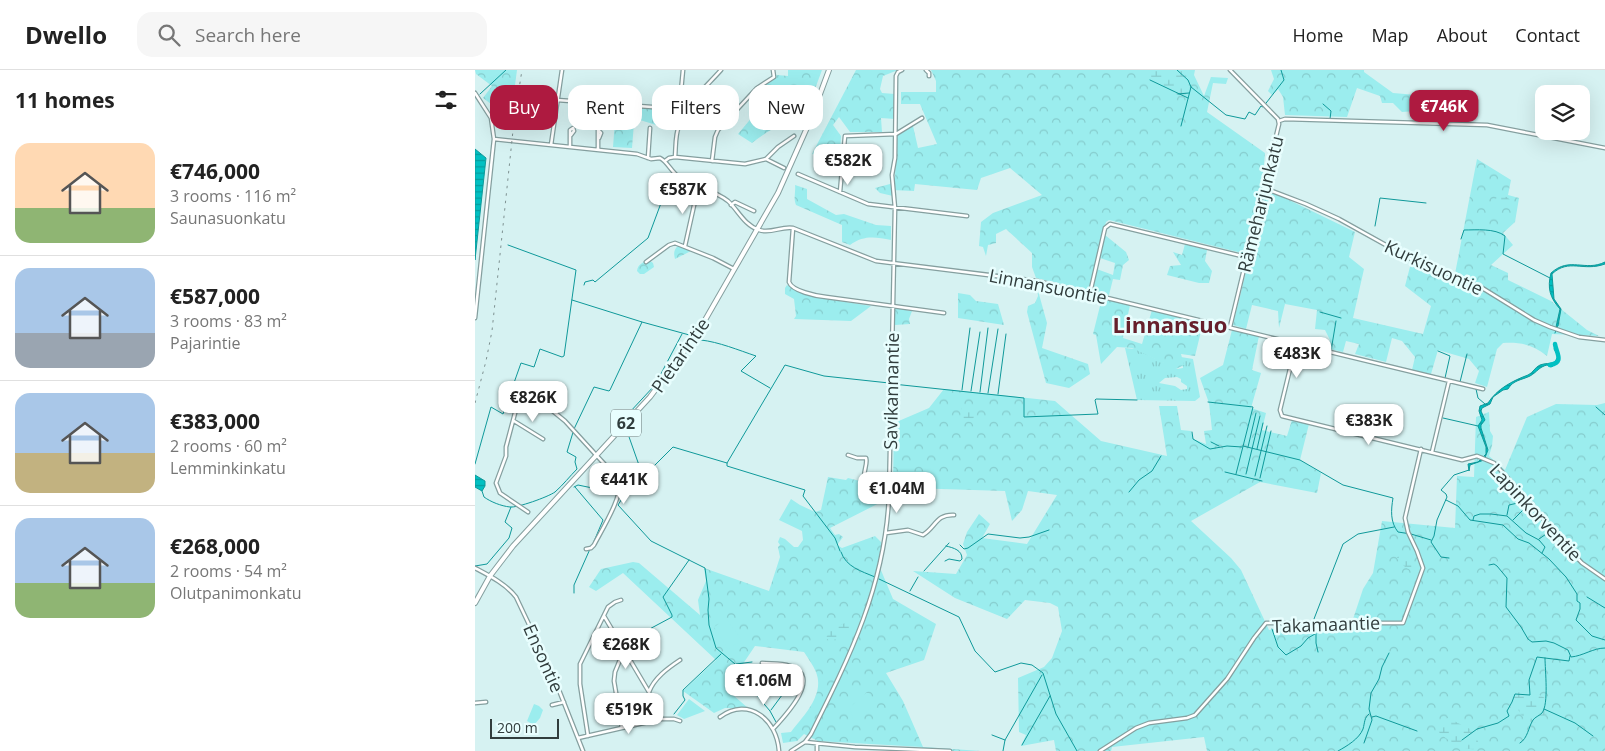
<!DOCTYPE html>
<html lang="en">
<head>
<meta charset="utf-8">
<style>
	body { margin:0; font-family:"Open Sans",sans-serif; background:#f6f6f6; color:#222; height:100vh; display:flex; flex-direction:column; font-size:19px; white-space:nowrap }
	* { box-sizing:border-box; margin:0 }
	p { font-size:16px; color:#767676 }
	.icon { flex:none; width:28px; height:28px; fill:none; stroke:currentColor; stroke-width:2; stroke-linecap:round; stroke-linejoin:round }
	.map { position:relative; flex:1; overflow:hidden }
	.side { display:flex; flex-direction:column; background:#fff; width:475px }
	.side>* { flex:none }
	.banner { position:absolute; left:15px; top:15px; width:475px; height:45px; display:flex; gap:10px }
	.fabs { position:absolute; left:1060px; top:15px; display:grid; gap:10px }
	.fabs a { display:grid; place-items:center; width:55px; height:55px; border-radius:10px; background:#fff; box-shadow:0 5px 20px #0002; font-size:25px }
	.scale { position:absolute; left:15px; bottom:12px; width:69px; box-sizing:border-box; padding-left:5px; border:2px solid #313d3d; border-top:0; font-size:14px; line-height:18px; white-space:nowrap; color:#313d3d; -webkit-text-stroke:4px #e8fefe; paint-order:stroke }
	.price { position:absolute; translate:-50% -42px; padding:0 11px; border-radius:10px; background:#fff; color:#222; font-size:16px; line-height:32px; filter:drop-shadow(0 1px 2px #0008) }
	.price::after { content:''; position:absolute; left:50%; top:30px; width:15px; height:11px; margin-left:-8px; background:inherit; clip-path:polygon(0 0,100% 0,50% 100%) }
	.price.on { background:#ae1a40; color:#fff }
	ul { padding:0; list-style:none }
	li { display:flex; align-items:center; gap:15px; height:125px; padding:0 15px }
	li+li { border-top:1px solid #e0e0e0 }
	li span { display:grid; place-items:center; flex:none; width:140px; height:100px; border-radius:15px; color:#555 }
	li>.icon { margin-inline-start:auto }
	span .icon { width:60px; height:60px; fill:#fffc; stroke-width:1 }
	li b { font-size:21px }
	h2 { display:flex; justify-content:space-between; align-items:center; height:60px; padding:0 15px; font-size:21px }
	.tag { padding:0 18px; border-radius:15px; background:#fff; box-shadow:0 5px 20px #0002; font-size:18px; line-height:45px }
	.tag.on { background:#ae1a40; color:#fff }
	header { display:flex; align-items:center; gap:30px; box-sizing:border-box; height:70px; padding:0 25px; background:#fff; border-bottom:1px solid #e0e0e0 }
	header strong { font-size:24px }
	nav { display:flex; gap:28px; margin-inline-start:auto; font-size:18px }
	.search { width:350px; height:45px; background:#f6f6f6; display:flex; align-items:center; gap:12px; box-sizing:border-box; padding:0 18px; border-radius:15px; color:#767676; font-size:19px }
	main { display:flex; flex:1; min-height:0 }
	.map>svg:first-child { display:block }
	.grass { fill:url(#grass-tufts); fill-rule:evenodd }
	.forest { fill:url(#forest-crowns) }
	.wetland { fill:url(#wetland-marsh) }
	.garden { fill:#9bedee }
	.water { fill:url(#water-rules); stroke:#0f999a }
	.lines { fill:none; stroke-linecap:round; stroke-linejoin:round }
	.stream { stroke:#0f999a; stroke-width:1 }
	.river { stroke:#01c0c2; stroke-width:4.5 }
	.minor-casing { stroke:#859f9f; stroke-width:5 }
	.major-casing { stroke:#859f9f; stroke-width:6 }
	.minor { stroke:#fff; stroke-width:2.5 }
	.major { stroke:#fff; stroke-width:4 }
	.rail { stroke:#7e9191; stroke-width:1; stroke-dasharray:2.5 5; stroke-linecap:butt }
	.labels { text-anchor:middle; dominant-baseline:central; stroke-width:5; stroke-linejoin:round; paint-order:stroke }
	.shield { fill:#e8fefe; stroke:#687777; stroke-width:1 }
	.shield-label { font-size:16px; font-weight:bold; fill:#313d3d }
	.street-label { font-size:18px; fill:#313d3d; stroke:#e8fefe }
	.district-label { font-size:22px; font-weight:bold; fill:#66202c; stroke:#e8fefe }
</style>
</head>
<body>
<header>
<strong>Dwello</strong>
<div class="search"><svg class="icon" aria-label="search" viewBox="0 0 24 24"><circle cx="10" cy="10" r="6"/><path d="M15 15l6 6"/></svg>Search here</div>
<nav><a>Home</a><a>Map</a><a>About</a><a>Contact</a></nav>
</header>
<main>
<section class="side">
<h2>11 homes<svg class="icon" aria-label="filters" viewBox="0 0 24 24"><path d="M4 7h16M4 17h16"/><circle cx="9" cy="7" r="2"/><circle cx="15" cy="17" r="2"/></svg></h2>
<ul>
<li><span style="background:linear-gradient(#ffd9b3 65%,#8fb573 0)"><svg class="icon" aria-label="home" viewBox="0 0 24 24"><path d="M3 11l9-7 9 7M6 9v11h12V9"/></svg></span><div><b>€746,000</b><p>3 rooms · 116 m²</p><p>Saunasuonkatu</p></div></li>
<li><span style="background:linear-gradient(#a9c7e8 65%,#9aa5b1 0)"><svg class="icon" aria-label="home" viewBox="0 0 24 24"><path d="M3 11l9-7 9 7M6 9v11h12V9"/></svg></span><div><b>€587,000</b><p>3 rooms · 83 m²</p><p>Pajarintie</p></div></li>
<li><span style="background:linear-gradient(#a9c7e8 60%,#c2b280 0)"><svg class="icon" aria-label="home" viewBox="0 0 24 24"><path d="M3 11l9-7 9 7M6 9v11h12V9"/></svg></span><div><b>€383,000</b><p>2 rooms · 60 m²</p><p>Lemminkinkatu</p></div></li>
<li><span style="background:linear-gradient(#a9c7e8 65%,#8fb573 0)"><svg class="icon" aria-label="home" viewBox="0 0 24 24"><path d="M3 11l9-7 9 7M6 9v11h12V9"/></svg></span><div><b>€268,000</b><p>2 rooms · 54 m²</p><p>Olutpanimonkatu</p></div></li>
</ul>
</section>
<div class="map">
<svg width="1130" height="681" viewBox="0 0 1130 681">
	<defs>
		<pattern id="grass-tufts" width="24" height="20" patternUnits="userSpaceOnUse" patternTransform="scale(1.25)"><rect width="24" height="20" fill="#9bedee"/><path d="M3 7l-1-3M5 7V3M7 7l1-3M15 17l-1-3M17 17v-4M19 17l1-3" fill="none" stroke="#86cccd"/></pattern>
		<pattern id="forest-crowns" width="20" height="18" patternUnits="userSpaceOnUse" patternTransform="scale(1.25)"><rect width="20" height="18" fill="#9bedee"/><path d="M2 6a3 3 0 1 1 6 0M12 15a3 3 0 1 1 6 0" fill="none" stroke="#86cccd"/></pattern>
		<pattern id="wetland-marsh" width="20" height="14" patternUnits="userSpaceOnUse" patternTransform="scale(1.25)"><rect width="20" height="14" fill="#9bedee"/><path d="M1 5h8M5 5V1M11 12h8M15 12V8" fill="none" stroke="#86cccd"/></pattern>
		<pattern id="water-rules" width="6" height="5" patternUnits="userSpaceOnUse" patternTransform="scale(1.25)"><rect width="6" height="5" fill="#01c0c2"/><path d="M0 2.5h6" fill="none" stroke="#049d9f"/></pattern>
	</defs>
	<rect width="100%" height="100%" fill="#d6f2f2"/>
	<path class="grass" d="M650,278L661,279L681,289L686,281L688,293H692L702,299L708,298L706,287L718,289L725,327L720,331L662,330ZM702,307L706,309V312L712,316V319L706,320L700,316L684,313L690,308Z"/>
	<path class="forest" d="M0,0H42L35,53L28,52L20,37L8,28L17,16L1,4Z
		M313,0H347L330,46C306,53 297,58 277,73L263,64L294,27L285,17L302,5L313,6Z
		M381,0H423L408,6L405,19L407,23L420,24V49L406,48L407,62H375L364,47L358,55L366,66L365,82L351,79L347,87L337,84Z
		M456,0H720L719,5L729,26L736,7L753,8L751,14L738,13L732,42L790,83L787,117L880,162L874,187L889,199L878,248L948,264L956,236L930,216L936,193L979,209L1002,89L1036,110L1033,125L1044,128L1040,152L1028,163L1038,175L1016,195L1033,203V210L1076,231L1112,260L1124,266L1077,264L1072,286C1058,275 1046,272 1028,273L1022,279L1012,317L1000,313L1004,301L994,289L963,280L956,304L937,300L940,287L927,271L917,268L911,292L880,284L884,274L871,271L868,282L855,279V270L850,260L840,259L842,240L810,234L804,258L803,241L777,235L771,259L758,255L775,185L634,150L631,152L619,198L638,205L640,193L625,188L630,165L651,182L654,190L648,195L645,210L638,209L634,225L561,208L557,197V183L531,159L521,164V173L513,175L511,186L508,177L504,176L506,152L518,143L567,125L535,98L506,108L502,120L440,114L439,121L417,120L418,126L405,123L400,118L415,114L420,107L422,65L438,56L443,78L462,74L445,34H426V22H461V11Z
		M796,0H889V2L918,23L942,25L946,31L941,41L927,42L918,33H907L905,26L882,18L872,47L810,45L808,27L803,19L797,25L793,21L799,9Z
		M155,37L203,40L201,56L181,55L165,50L159,53L157,78L138,77L140,51L154,44Z
		M320,115L332,119V129L361,145L369,144L401,155L416,156V170C400,167 389,165 375,175L367,172V155L321,135C318,128 321,122 320,115Z
		M710,174L732,180L730,191L737,201L734,213H724L692,205L695,196L706,195L698,182L707,185Z
		M203,176L216,179V181L200,189C199,185 198,180 203,176Z
		M174,190L178,193L179,197L169,204H165L162,201C163,194 168,192 174,190Z
		M312,215L319,219L339,227L396,236L376,251L319,249L321,246L319,229L310,224V218Z
		M562,217L572,253L567,278L613,294L615,304L594,318L571,313L552,242L553,236L560,233L563,226Z
		M483,223L495,225L501,231L523,234L529,255L483,248Z
		M627,228L655,235L648,268L667,274L677,240L728,253L720,286L706,284L709,295L701,299L657,278L642,277L626,294L621,265L618,264Z
		M420,238L437,241L434,249L435,254L420,255Z
		M757,260L784,266L777,300L786,303L776,338L791,343L787,360L812,366L817,350L834,354L825,390L846,403L842,423L785,412L716,451L756,488L766,500L794,560L878,549L888,519L898,503L907,451L980,458L982,406L999,407L1001,347L1014,342L1015,361L1018,366L1017,376L1014,386L1030,400L1052,347L1081,334L1122,335L1130,333V681H732L729,667L637,677L636,681H581L579,670L546,676L551,665L544,662L543,608L569,597L577,588L587,561L583,537L575,533L550,530L532,549L480,528L438,501L481,504L492,485L488,474L492,462L504,444L515,454L507,468L552,474L582,425L553,421L547,440L537,451L530,421L434,418L355,458L360,465L364,464L368,467L362,475L367,478L400,466L407,473L403,493L418,529L461,554L449,590L411,603L428,631L448,677L506,681H444L447,677L343,671L329,664L322,671L308,673L306,663L316,662C329,645 350,625 341,602C338,595 333,588 329,582L280,576L251,619L273,638H250L239,643L208,621L241,590L148,503L121,521L114,517L126,499L158,492L164,493L225,545L223,530L231,511L229,498L294,521L305,487L303,477L305,475L303,472L305,467L310,469L319,477H323L328,470L327,461L304,450L316,429L325,435L340,442L346,440L353,407L371,410L373,408L393,413L418,415L419,353L454,338L469,319L580,331L626,371L692,386L684,336H702L706,360L716,361L718,369L731,374L729,361L737,360L734,333L725,308L748,295Z"/>
	<path class="wetland" d="M673,0H711L716,4L714,23L710,26C695,26 682,17 672,5Z
		M1023,126L1032,127L1036,131L1037,134L1025,137L1021,134L1020,130Z
		M487,334C495,335 499,339 499,347L496,352L485,349Z
		M923,486C931,485 935,490 939,495L937,500C930,498 926,494 922,488Z
		M370,553H374L378,558L376,564L355,571L351,568L355,560Z
		M1038,621C1051,620 1062,622 1071,629L1073,642C1056,667 1043,642 1036,625Z
		M973,648L995,659L1003,671L1000,679C988,681 970,669 962,660L964,652Z"/>
	<path class="garden" d="M251,549L267,570L253,579L239,557Z
		M391,623H394L401,633L386,647L385,651L378,650L375,637Z
		M214,629L230,641L209,649L202,645Z
		M59,634L64,636L68,640L65,648L59,655L52,651Z"/>
	<path class="water" d="M0,79L11,88L0,190Z
		M1130,192V194C1108,202 1094,188 1077,204L1079,229L1086,239L1083,256L1081,257L1085,239C1075,228 1072,218 1076,203C1095,186 1110,202 1130,192Z
		M1080,292L1078,296L1076,297L1072,295C1064,297 1062,302 1055,306C1047,310 1038,310 1033,319L1028,320L1018,327L1015,334L1007,338L1006,341L1010,350L1006,355V358L1013,380L1009,390L995,395L994,401L993,394L1003,392L1011,384V377L1003,356L1007,350L1004,341L1005,336L1013,333C1022,319 1037,311 1053,305C1058,303 1060,297 1065,295C1070,293 1075,294 1080,292Z
		M0,405L10,411V416L7,421L0,417Z"/>
	<g class="lines">
		<path class="stream" d="M702,0L713,10L716,17L751,45L770,49L774,42L780,45L786,36L788,37L809,10L806,0
			M675,10L713,28
			M5,24L31,0
			M703,24L714,23
			M848,34L856,41L855,49
			M706,56L716,17
			M900,156L905,128L951,133
			M986,169L989,160C1001,160 1020,158 1030,166L1028,184L1075,208
			M109,215L110,212L118,210L120,212L173,168L189,125L195,115
			M845,242L866,248
			M167,252L218,266
			M1080,263L1082,257
			M226,270C244,272 263,280 281,286L266,301L295,318
			M1079,279L1083,286L1080,292
			M856,281L861,251
			M963,281L975,286L970,308L976,310
			M985,312L992,284
			M987,313L999,315
			M418,314L549,328V347L623,344L620,330L621,329L662,330
			M999,318L1001,319L1003,328L1010,334
			M487,320L495,258
			M496,321L505,262
			M505,322L513,258
			M513,323L523,259
			M523,324L531,264
			M733,332L778,337L761,404
			M1121,337L1130,345
			M968,348L1003,356
			M141,357L180,315L207,264
			M717,362L718,369L735,379L752,376L767,377
			M736,372L744,376
			M768,376L825,390L868,415L918,428C916,440 915,452 923,462L936,464L956,470
			M773,377L781,343
			M782,379L788,353
			M0,394L16,337L28,344L46,293L59,297L65,279L87,287L89,286L101,200L33,175
			M750,402L787,411
			M771,404L785,346
			M169,406L198,377L252,393
			M780,406L792,356
			M785,408L796,361
			M99,417L103,415L151,425L171,415L153,364
			M100,417L128,450L117,476
			M7,421L9,427C16,432 26,436 35,437C42,438 73,427 80,422C88,415 95,406 102,399L100,392L101,387L92,382L99,359L119,317L134,321L135,320L167,252L97,230
			M654,422L664,410L677,401L686,386
			M150,424L143,435L176,471L230,498L234,529L233,540L234,555L241,578L260,594L262,602L295,641L301,652
			M971,430L983,436L995,450L1028,455L1043,469L1054,473L1074,489L1091,507L1102,524V531L1105,533V539L1101,550L1117,566L1130,570
			M1032,445L1034,435L1047,432
			M998,450L999,446L1005,444H1016L1032,446L1051,463L1064,470L1070,477L1067,483
			M1038,450L1054,434
			M1064,469L1077,460
			M485,475L489,479L493,478L513,464L545,468L554,467L574,460
			M365,481L360,468L328,426L330,420L252,396V393L310,295L349,306L414,313
			M366,482C371,497 386,501 400,507
			M974,488L966,487L956,472L959,466L962,450L972,427L971,424L966,420L979,405L994,400
			M470,491L474,489L485,491L487,489C487,480 479,478 471,476
			M1014,495L1019,494L1022,496L1032,508L1031,537L1046,557L1053,569L1057,572L1071,571L1079,573L1093,580L1096,587C1108,586 1118,578 1130,578
			M0,496L12,494L34,468L37,458L30,452L36,437
			M449,501L474,473
			M404,509L484,547L500,581L520,602L546,593L557,595L568,603L581,644L602,681
			M435,521L443,507
			M99,523V515L115,479
			M1112,527L1130,538
			M839,549L868,474L883,464L919,457
			M841,554V573L843,582
			M797,559L803,577L811,585L826,576L833,568L840,564
			M169,562L197,547V545L188,527L214,490
			M261,594L277,592
			M267,606L311,610L313,617L296,640
			M1069,639L1100,653L1118,666
			M199,644L210,630L208,626V620L246,584
			M897,647L901,646L942,661
			M517,665L530,670
			M987,670L1002,659L1023,653L1034,646L1032,641L1037,632L1040,624L1055,625L1054,610L1062,587L1094,591L1095,586
			M889,673L897,650L894,639L896,623L904,609L907,597L914,583
			M1045,673C1053,668 1053,658 1058,650C1060,647 1064,646 1067,643C1074,634 1070,600 1070,588
			M547,675L575,626
			M528,681L530,670L567,605
			M863,681C872,676 884,669 888,659C890,652 889,648 894,644"/>
		<path class="river" d="M1075,295C1090,292 1081,283 1080,274"/>
		<defs>
			<path id="minor" d="M451,0L454,3V6
				M755,0L803,49L804,54L755,257
				M0,23L16,48L19,69L0,248
				M82,30L204,39
				M804,51L810,49L1012,55L1130,78
				M203,53L208,0
				M19,69L162,84L176,89L185,88C193,92 196,102 204,107C219,117 238,119 253,131C263,140 269,155 284,160C296,164 306,156 318,158L401,191L562,211L1008,319
				M76,75L87,0
				M95,77V60L98,58L99,61L96,65
				M123,80V60L126,63L124,68
				M200,87C201,77 200,65 204,56C211,33 231,17 246,0
				M173,88L175,58
				M291,89L303,77L319,66
				M190,91L194,88L200,87L270,94L291,89L309,98
				M237,91L240,67L243,60L282,18L299,7L298,0
				M323,104L393,134L492,146
				M789,118L831,134L864,149L936,189L1004,216L1059,250L1075,257L1104,267L1130,270
				M365,122L370,66L421,64L447,48
				M256,135L260,132L279,141
				M318,158L314,212C317,221 341,226 351,227L469,243
				M210,176L220,131L221,115
				M171,192L194,175L200,173L238,188L259,199
				M615,223L630,158L635,154L771,187
				M821,274L805,340L807,346L987,390L1002,386L1019,393L1049,426L1090,475L1107,493L1130,509
				M39,351L68,369
				M957,382L974,311
				M373,385L382,388H391C393,395 387,403 390,410L414,413
				M53,442L25,423L21,413L31,386V377L44,328L49,323L63,329L90,351L144,410C149,425 126,461 119,475L116,478L111,479
				M411,463L433,460L448,465C461,457 461,444 479,445
				M0,498C15,506 31,514 41,527L78,605L108,681
				M129,546L174,622L178,650
				M287,593C296,594 306,593 315,596C348,606 311,645 298,659
				M174,622C179,608 193,598 205,590
				M0,633L11,632
				M77,635L89,632
				M245,647C274,626 302,650 304,681
				M147,658L139,611L140,602L149,580
				M113,666L105,614V594L133,537L140,532L146,530
				M103,668L186,649H199L205,651
				M330,672L380,677L475,681
				M342,674V681
				M316,681L330,672L336,664C375,586 410,516 414,426L420,138L417,105L420,88L421,6L423,2L427,0
				M625,681L661,658L674,653L712,648L720,645L752,609L779,568L791,553H928L948,498L942,481L933,462L930,448L946,379"/>
			<path id="major" d="M0,533L15,506L38,476L175,327L222,264L303,123L335,51L354,0"/>
		</defs>
		<use href="#minor" class="minor-casing"/>
		<use href="#major" class="major-casing"/>
		<use href="#minor" class="minor"/>
		<use href="#major" class="major"/>
		<path class="rail" d="M0,333L11,291L17,261L39,51L47,0"/>
	</g>
	<g class="labels">
		<rect class="shield" x="136" y="339.5" width="30" height="27" rx="4"/>
		<g class="shield-label">
			<text x="151" y="353">62</text>
		</g>
		<g class="street-label">
			<text transform="translate(785 134) rotate(-76)">Rämeharjunkatu</text>
			<text transform="translate(959 197) rotate(25)">Kurkisuontie</text>
			<text transform="translate(573 216) rotate(11)">Linnansuontie</text>
			<text transform="translate(205 285) rotate(-55)">Pietarintie</text>
			<text transform="translate(416 321) rotate(-89)">Savikannantie</text>
			<text transform="translate(1061 442) rotate(47)">Lapinkorventie</text>
			<text transform="translate(851 554) rotate(-2)">Takamaantie</text>
			<text transform="translate(69 588) rotate(66)">Ensontie</text>
		</g>
		<g class="district-label">
			<text x="695" y="254">Linnansuo</text>
		</g>
	</g>
</svg>
<div class="fabs">
<a><svg class="icon" aria-label="layers" viewBox="0 0 24 24"><path d="M12 4l9 5-9 5-9-5zM3 14l9 5 9-5"/></svg></a>
</div>
<div class="scale">200 m</div>
<b class="price on" style="left:969px;top:62px">€746K</b>
<b class="price" style="left:373px;top:116px">€582K</b>
<b class="price" style="left:208px;top:145px">€587K</b>
<b class="price" style="left:822px;top:309px">€483K</b>
<b class="price" style="left:58px;top:353px">€826K</b>
<b class="price" style="left:894px;top:376px">€383K</b>
<b class="price" style="left:149px;top:435px">€441K</b>
<b class="price" style="left:422px;top:444px">€1.04M</b>
<b class="price" style="left:151px;top:600px">€268K</b>
<b class="price" style="left:289px;top:636px">€1.06M</b>
<b class="price" style="left:154px;top:665px">€519K</b>
<div class="banner">
<a class="tag on">Buy</a>
<a class="tag">Rent</a>
<a class="tag">Filters</a>
<a class="tag">New</a>
</div>
</div>
</main>
</body>
</html>
